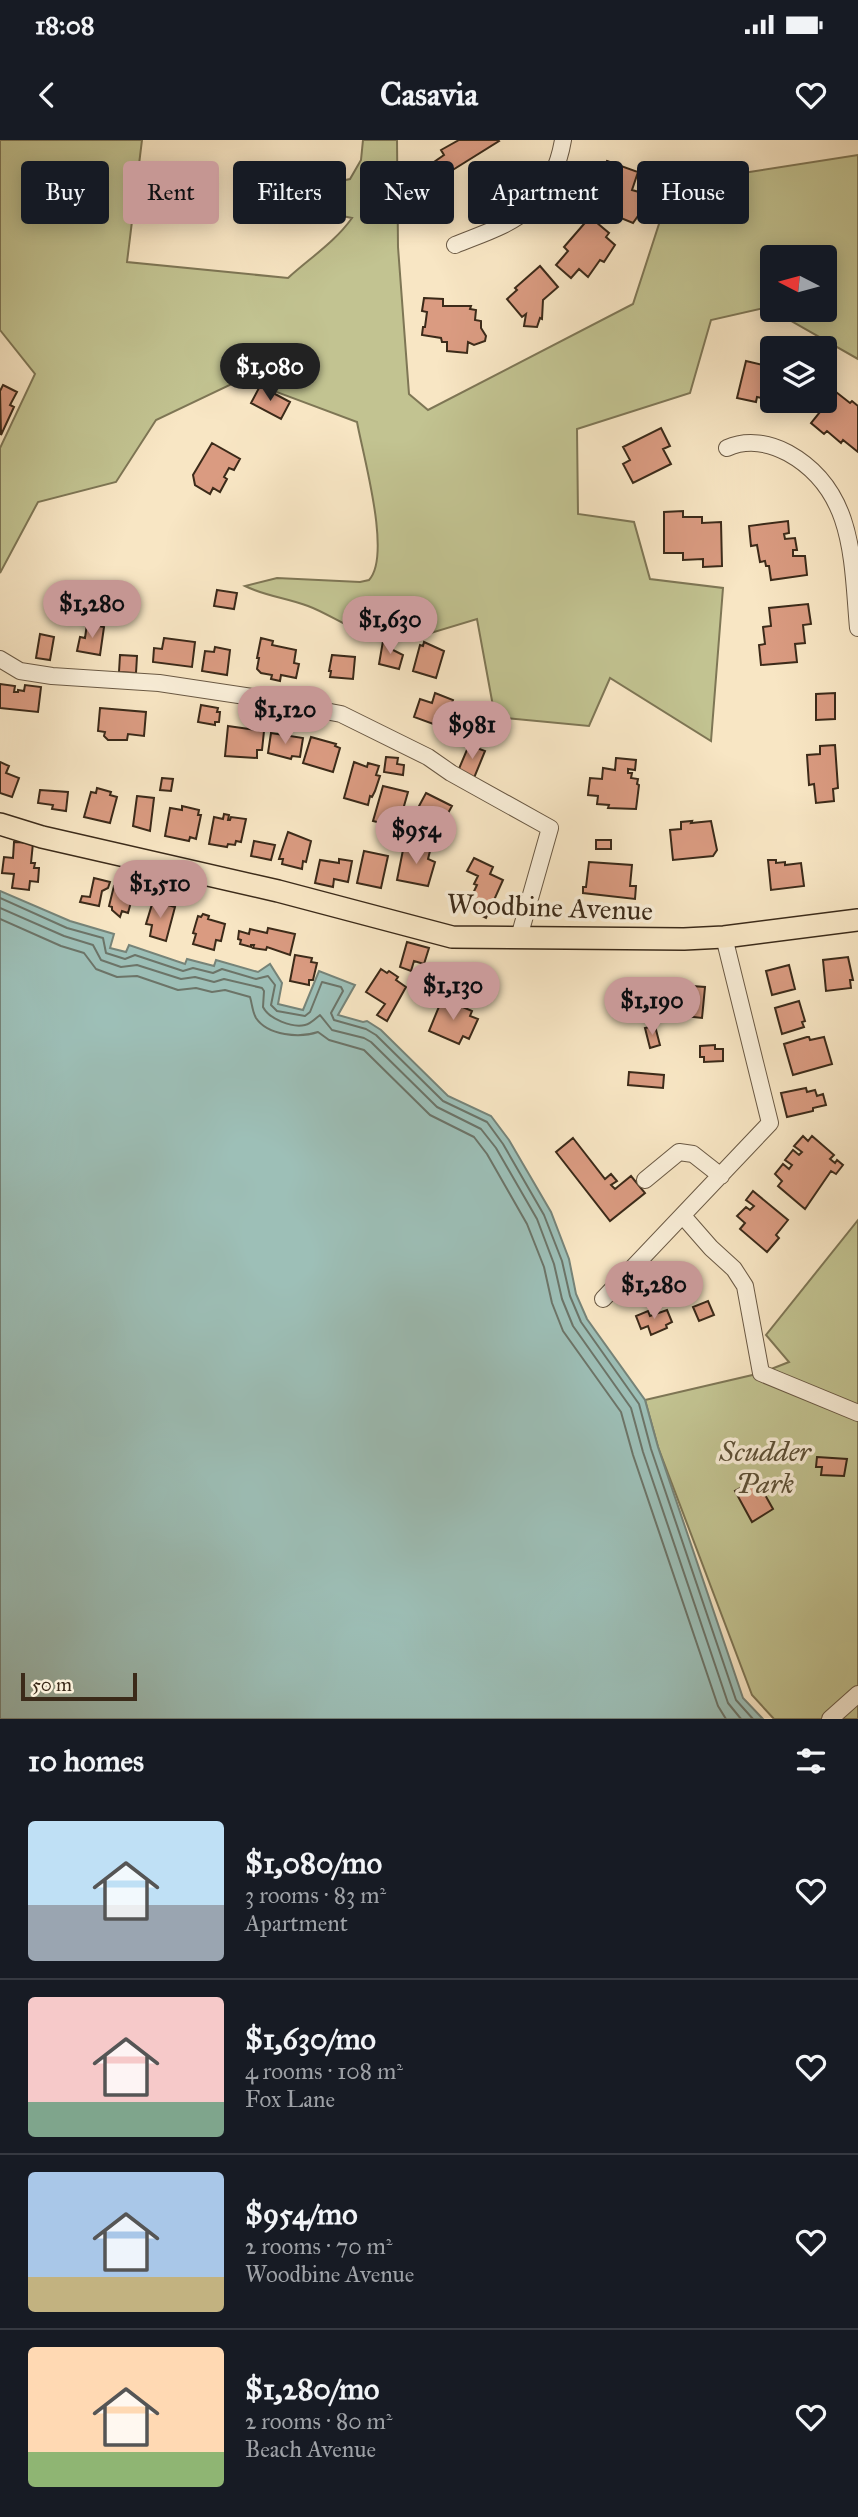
<!DOCTYPE html>
<html lang="en">
<head>
<meta charset="utf-8">
<style>
	body { margin:0; font-family:"IM FELL Great Primer",serif; background:#242831; color:#f1f3f6; height:100vh; display:flex; flex-direction:column; font-size:26px; white-space:nowrap }
	* { box-sizing:border-box; margin:0 }
	p { font-size:23px; color:#9ea1a6 }
	.icon { flex:none; width:38px; height:38px; fill:none; stroke:currentColor; stroke-width:2; stroke-linecap:round; stroke-linejoin:round }
	.map { position:relative; height:1579px; overflow:hidden }
	.details { display:flex; flex-direction:column; background:#171b24; flex:1 }
	.details>* { flex:none }
	.top-card { position:absolute; left:21px; top:21px; width:817px; height:63px; display:flex; gap:14px }
	.needle { width:46px; rotate:276deg }
	.controls { position:absolute; left:760px; top:105px; display:grid; gap:14px }
	.controls a { display:grid; place-items:center; width:77px; height:77px; border-radius:7px; background:#171b24; box-shadow:0 4px 18px #0003; font-size:35px }
	.scale { position:absolute; left:21px; bottom:18px; width:116px; box-sizing:border-box; padding-left:7px; border:4px solid #3b2a19; border-top:0; font-size:19px; line-height:24px; white-space:nowrap; color:#3b2a19; -webkit-text-stroke:5px #faefd9; paint-order:stroke }
	.price { position:absolute; translate:-50% -60px; padding:0 16px; border-radius:24px; background:#c59692; color:#111; font-size:23px; line-height:46px; filter:drop-shadow(0 2px 4px #0008) }
	.price::after { content:''; position:absolute; left:50%; top:42px; width:21px; height:16px; margin-left:-10px; background:inherit; clip-path:polygon(0 0,100% 0,50% 100%) }
	.price.active { background:#222; color:#fff }
	ul { padding:0; list-style:none }
	li { display:flex; align-items:center; gap:21px; height:175px; padding:0 28px }
	li+li { border-top:2px solid #363941 }
	li span { display:grid; place-items:center; flex:none; width:196px; height:140px; border-radius:7px; color:#555 }
	li>.icon { margin-inline-start:auto }
	span .icon { width:84px; height:84px; fill:#fffc; stroke-width:1 }
	li b { font-size:30px }
	h2 { display:flex; justify-content:space-between; align-items:center; height:84px; padding:0 28px; font-size:30px }
	.tag { padding:0 24px; border-radius:7px; background:#171b24; box-shadow:0 4px 18px #0003; font-size:24px; line-height:63px }
	.tag.active { background:#c59692; color:#111 }
	.status { display:flex; justify-content:space-between; align-items:center; height:49px; padding:0 35px; background:#171b24; direction:ltr }
	.status svg { height:19px; fill:currentColor }
	header { display:flex; justify-content:space-between; align-items:center; height:91px; padding:0 28px; background:#171b24; font-size:32px; font-weight:700 }
	.map>svg:first-child { display:block }
	.green { fill:#c2c391; stroke:#7e7655; stroke-width:2 }
	.water { fill:#9dbfb7; stroke:#768378; stroke-width:2 }
	.lines { fill:none; stroke-linecap:round; stroke-linejoin:round }
	.shore { stroke:#6c7468; stroke-width:2 }
	.building { fill:#da9b81; stroke:#3b2a19; stroke-width:2 }
	.minor-casing { stroke:#6a5944; stroke-width:18 }
	.major-casing { stroke:#3b2a19; stroke-width:24 }
	.minor { stroke:#faefd9; stroke-width:16 }
	.major { stroke:#f8e6c4; stroke-width:21 }
	.labels { text-anchor:middle; dominant-baseline:central; stroke-width:7; stroke-linejoin:round; paint-order:stroke }
	.street-label { font-size:28px; fill:#3b2a19; stroke:#faefd9 }
	.park-label { font-size:28px; font-style:italic; fill:#5d5037; stroke:#faefd9 }
</style>
</head>
<body>
<div class="status"><b>18:08</b><svg viewBox="0 0 49 12"><path d="M0 12V9h3v3zM5 12V6h3v6zM10 12V3h3v9zM15 12V0h3v12zM26 1h20v11H26zM47 4h2v5h-2z"/></svg></div>
<header><svg class="icon" aria-label="back" viewBox="0 0 24 24"><path d="M15 5l-7 7 7 7"/></svg>Casavia<svg class="icon" aria-label="heart" viewBox="0 0 24 24"><path d="M12 20l-8-8c-3-5 5-10 8-4 3-6 11-1 8 4z"/></svg></header>
<div class="map">
<svg width="858" height="1579" viewBox="0 0 858 1579">
	<rect width="100%" height="100%" fill="#f8e6c4"/>
	<filter id="stains"><feTurbulence type="fractalNoise" baseFrequency=".00286" numOctaves="4"/><feColorMatrix values="0 0 0 0 .2 0 0 0 0 .09 0 0 0 0 .02 0 0 0 .5 -.17"/></filter>
	<radialGradient id="worn" r=".72"><stop offset=".6" stop-color="#630" stop-opacity="0"/><stop offset="1" stop-color="#630" stop-opacity=".3"/></radialGradient>
	<path class="green" d="M0,0H142L127,122L288,138C310,118 335,102 352,78L322,72L315,55L326,44L350,39L361,20L363,0H397L398,107L409,254L428,270L633,164L672,44L858,15V219L772,170H824V117H772V169L768,167L711,180L690,253L577,289L578,374L634,382L650,439L723,448L711,601L610,538L589,586L495,577L477,479L431,493C408,475 386,473 363,492C343,485 327,473 308,466C287,458 265,456 245,446L277,438L360,442L369,440C392,416 363,315 357,282L242,239L156,280L116,342L38,362L0,433V308L35,234L0,190Z
		M858,1080V1579H774L752,1555L658,1307L645,1260L761,1233L789,1222L766,1195Z"/>
	<path class="water" d="M0,751L70,781L114,794L110,808L126,812L129,805L185,824L187,819L214,826L216,820L258,832L270,824L282,843L278,864L303,870L319,831L355,845L338,875L363,882L367,881L381,890L448,956L491,976L509,1000L551,1072L569,1119L576,1154L587,1179L645,1260L658,1307L743,1558L763,1579H0Z"/>
	<g class="lines">
		<path class="shore" d="M0,758L67,788L103,798L106,813L125,819L135,815L183,831L193,828L213,833L222,829L256,839L268,836L275,845L271,865L277,871L305,876L310,872L322,842L341,847L343,851L331,873L334,880L366,889L376,895L443,961L487,982L503,1004L544,1075L562,1121L570,1156L581,1182L639,1264L651,1309L736,1560L753,1579
			M0,768L64,796L93,805L101,820L121,827L137,825L181,839L195,837L214,842L224,839L262,848L264,851L263,867C269,879 292,888 305,885C311,884 316,878 320,875L332,890L364,898L371,902L437,967L481,989L496,1008L537,1079L554,1124L562,1159L573,1186L631,1268L643,1312L728,1563L741,1579
			M0,779L61,806L84,813L96,829L117,837L137,836L178,850L196,848L212,852L225,850L250,857C252,863 252,871 256,878C268,896 300,898 318,892L329,900L364,910L430,975L474,997L487,1014L527,1084L544,1127L552,1163L563,1191L621,1272L633,1315L718,1566L726,1579"/>
	</g>
	<path class="building" d="M459,0H498L499,1L443,36L440,32L436,31L437,26L434,22L444,15L441,10Z
		M607,21L638,32L632,50L646,54L640,73L633,83L599,69L613,31L605,28Z
		M172,27L192,33L189,42L200,46L193,67L161,57L166,41L161,40L165,29L171,31Z
		M263,51L290,54V58L303,60L300,76L260,68Z
		M590,77L609,93L606,97L615,105L604,122L600,120L588,137L579,129L571,138L556,125L568,111L564,107Z
		M540,126L558,147L543,160L542,179L540,178L537,187L524,186L526,174L522,177L507,159L517,150L515,148Z
		M424,158L443,159V166H471L470,169L476,170L475,180L481,181V188L486,196L485,201L474,205L468,202L467,213L447,211V202H442L441,198L422,195L423,187H425L427,172L422,171Z
		M746,221L763,225L762,229H772V260L757,257L756,262L737,258Z
		M3,245L17,252L10,265L14,267L1,295L0,251Z
		M260,246L290,262L281,279L251,263Z
		M836,252L850,263L852,261L858,266V312L843,300L841,303L827,291L824,294L811,283Z
		M661,288L670,306L663,309L671,324L633,343L623,324L630,320L623,307Z
		M212,303L240,319L234,330L229,328L224,337L227,339L220,352L213,348L210,354L195,345L193,335Z
		M683,371V377H702V383L721,382L722,426L703,427V419L683,420V413H664V372Z
		M788,381L789,393L784,394L785,399L795,398L797,410H793V416H805L807,435L771,440L769,426H766L765,421L760,422L757,405L751,406L749,386Z
		M217,450L237,453L234,469L214,466Z
		M808,464L811,484L803,485L805,503L795,504L797,522L761,525L759,505L765,504L763,487L771,486L769,468Z
		M87,484L104,487L100,515L77,511L80,497L85,498Z
		M40,494L54,497L50,520L36,518Z
		M164,498L195,502L192,527L153,522L154,508L162,509Z
		M261,498L273,501L272,505L296,510L294,523L299,524L296,538L281,535L280,541L271,539L272,535L261,533L257,529L259,518H257Z
		M383,501L393,504L391,509L403,515L399,529L379,524Z
		M424,502L444,511L436,538L413,531L420,505L423,506Z
		M215,507L230,510L227,535L202,531L205,511L214,512Z
		M120,515L137,516L136,533L119,532Z
		M332,515L355,517L353,539L330,537L331,531H329Z
		M0,544L15,546L14,552H18V550L24,551L25,545L41,547L38,572L0,568Z
		M435,553L453,560L446,581L438,578L436,585L414,577L420,559L432,563Z
		M835,553V579L816,580V554Z
		M201,565L218,568L217,572H220L219,582H215V585L198,582Z
		M100,568L146,572L144,596L128,594L127,600H108L104,596L105,592L98,591Z
		M480,569H496V584H480Z
		M456,580L470,585L465,598L452,594Z
		M228,586L264,591L262,610H257V618L225,616Z
		M271,593L303,598L300,617L292,616L291,619L268,613Z
		M311,597L336,604L335,606L340,608L333,632L303,623Z
		M469,605L485,611L474,638L458,631Z
		M835,605L838,648L833,649L834,661L816,663L814,644L809,645L807,615L820,614V606Z
		M386,617L398,618L397,624L404,625L403,635L384,632Z
		M616,618L636,620L635,630L628,629V633H632L631,638L638,639L637,644L639,645L636,669L608,668L609,665L597,664L598,656L588,655L590,638L602,639L603,628L615,630Z
		M0,622L9,626L6,633L19,638L12,657L0,653Z
		M354,622L367,627L368,623L379,626L376,635L380,636L375,651L372,657L370,656L368,665L344,658Z
		M162,638L173,639L171,651L160,650Z
		M383,646L408,652L398,687L373,681Z
		M97,648L111,652L110,655L117,657L110,683L84,677L91,652L96,653Z
		M40,650L68,652L66,671L52,669L53,665L38,663Z
		M426,653L452,666L442,684L418,668Z
		M137,656L154,658L150,691L133,686Z
		M182,666L199,670L198,675H201L196,699L190,697L189,701L165,696L170,668L182,670Z
		M224,674L229,675L228,680H230L231,677L246,679L241,702L236,701L235,705L228,704L227,707L209,704L214,677L223,679Z
		M692,681L691,683L711,681L717,710L713,716L673,720L670,690L681,689V682Z
		M288,692L311,701L306,722L303,721L302,729L282,724L283,719H279Z
		M596,700H611V709H596Z
		M254,701L275,705L271,720L251,716Z
		M14,702L33,703L31,723H35L34,728H39L38,742L30,741L29,750L12,748L14,734L2,733L4,717L13,718Z
		M404,705L430,711L428,719L435,722L428,746L397,740Z
		M364,711L388,716L381,748L357,743Z
		M474,718L493,727L490,734L503,740L486,778L466,768L477,745L474,744L478,736L467,731Z
		M339,719L352,721L348,742L334,739L333,747L315,743L320,720L339,723Z
		M768,720H776V723L785,722V725L801,723L804,746L771,750Z
		M589,722L632,725L630,746H636L635,759L583,753V747H586Z
		M94,738L110,742L108,748L102,751L99,766L80,762L82,756L90,757Z
		M114,746L134,751L128,773L122,771L120,777L112,770V767L109,766Z
		M153,761L175,767L166,801L150,796L152,785L146,784Z
		M203,774L209,776L208,779L225,784L221,801L216,800L214,810L193,804L196,794L193,793L198,776L201,777Z
		M268,788L295,794L290,815L267,807L266,810L253,808L254,805H251V807L240,804L241,800L238,799L239,791L249,794L250,789L267,793Z
		M407,802L429,808L424,824L414,821L411,831L400,827Z
		M295,815L312,818L311,822L317,823L313,840H309V845L290,841Z
		M848,817L853,840H850L851,848L826,851L823,820Z
		M789,825L795,849L772,855L766,831Z
		M381,829L387,833L389,831L398,837L396,840L406,847L387,881L377,875L385,864L366,852Z
		M678,845L705,847L702,878L685,876V869L676,868Z
		M449,861L472,871L470,876L478,879L469,899L463,896L459,904L429,891L440,864L447,865Z
		M799,861L805,881L802,882L804,887L782,894L775,868Z
		M655,886L660,905L650,908L645,888Z
		M807,897H809L810,900L824,897L832,924L793,935L784,904Z
		M715,905V909H723V921L704,922V917H700V906Z
		M629,932L664,935L663,948L628,945Z
		M806,948L807,952L815,950L817,956L823,954L826,965L813,968V971L787,977L781,953Z
		M803,996L808,1001L812,996L834,1015L830,1019L835,1023L837,1020L843,1025L836,1034L831,1031L805,1069L778,1046L782,1041L775,1034L783,1024L789,1029L792,1025L785,1020L793,1010L799,1015L802,1012L794,1006Z
		M573,998L605,1039L611,1034L617,1041L611,1045L615,1049L631,1036L645,1053L610,1081L556,1012Z
		M753,1051L788,1080L776,1095L779,1098L767,1112L740,1089L745,1083L737,1076L746,1067L750,1070L754,1066L746,1060Z
		M708,1161L714,1175L699,1181L693,1167Z
		M667,1170L672,1182L666,1185L667,1188L651,1195L648,1186L641,1189L636,1176L648,1171L650,1176Z
		M817,1317L847,1319L844,1336L821,1335L822,1327H816Z
		M756,1339L773,1369L752,1382L735,1351Z"/>
	<g class="lines">
		<defs>
			<path id="minor" d="M455,105C479,95 510,86 529,68C548,51 559,24 563,0
				M727,308C747,299 769,303 788,313C855,350 852,421 858,488
				M0,519L20,531L52,536L159,543L252,557L341,574L428,617L451,633L550,688L519,797
				M645,1040L679,1012L693,1014L721,1036
				M683,1076L711,1108L734,1129L745,1146L761,1233L858,1273
				M603,1159L770,983L724,797
				M830,1579L858,1554"/>
			<path id="major" d="M0,684L42,697L278,751L452,797L684,799L724,797L858,780"/>
		</defs>
		<use href="#minor" class="minor-casing"/>
		<use href="#major" class="major-casing"/>
		<use href="#minor" class="minor"/>
		<use href="#major" class="major"/>
	</g>
	<g class="labels">
		<g class="street-label">
			<text transform="translate(550 767) rotate(2)">Woodbine Avenue</text>
		</g>
		<g class="park-label">
			<text x="765" y="1311">Scudder<tspan x="765" dy="32">Park</tspan></text>
		</g>
	</g>
	<rect width="100%" height="100%" filter="url(#stains)"/>
	<rect width="100%" height="100%" fill="url(#worn)"/>
</svg>
<div class="controls">
<a><svg class="needle" viewBox="-14 -14 28 28"><path d="M0-13l5 13h-10z" fill="#e53935"/><path d="M0 13l5-13h-10z" fill="#9ea1a6"/></svg></a>
<a><svg class="icon" aria-label="layers" viewBox="0 0 24 24"><path d="M12 4l9 5-9 5-9-5zM3 14l9 5 9-5"/></svg></a>
</div>
<div class="scale">50 m</div>
<b class="price active" style="left:270px;top:263px">$1,080</b>
<b class="price" style="left:92px;top:500px">$1,280</b>
<b class="price" style="left:390px;top:516px">$1,630</b>
<b class="price" style="left:285px;top:606px">$1,120</b>
<b class="price" style="left:472px;top:621px">$981</b>
<b class="price" style="left:416px;top:726px">$954</b>
<b class="price" style="left:160px;top:780px">$1,510</b>
<b class="price" style="left:453px;top:882px">$1,130</b>
<b class="price" style="left:652px;top:897px">$1,190</b>
<b class="price" style="left:654px;top:1181px">$1,280</b>
<div class="top-card">
<a class="tag">Buy</a>
<a class="tag active">Rent</a>
<a class="tag">Filters</a>
<a class="tag">New</a>
<a class="tag">Apartment</a>
<a class="tag">House</a>
</div>
</div>
<section class="details">
<h2>10 homes<svg class="icon" aria-label="filters" viewBox="0 0 24 24"><path d="M4 7h16M4 17h16"/><circle cx="9" cy="7" r="2"/><circle cx="15" cy="17" r="2"/></svg></h2>
<ul>
<li><span style="background:linear-gradient(#bfe0f5 60%,#9aa5b1 0)"><svg class="icon" aria-label="home" viewBox="0 0 24 24"><path d="M3 11l9-7 9 7M6 9v11h12V9"/></svg></span><div><b>$1,080/mo</b><p>3 rooms · 83 m²</p><p>Apartment</p></div><svg class="icon" aria-label="heart" viewBox="0 0 24 24"><path d="M12 20l-8-8c-3-5 5-10 8-4 3-6 11-1 8 4z"/></svg></li>
<li><span style="background:linear-gradient(#f6c9c9 75%,#7fa58c 0)"><svg class="icon" aria-label="home" viewBox="0 0 24 24"><path d="M3 11l9-7 9 7M6 9v11h12V9"/></svg></span><div><b>$1,630/mo</b><p>4 rooms · 108 m²</p><p>Fox Lane</p></div><svg class="icon" aria-label="heart" viewBox="0 0 24 24"><path d="M12 20l-8-8c-3-5 5-10 8-4 3-6 11-1 8 4z"/></svg></li>
<li><span style="background:linear-gradient(#a9c7e8 75%,#c2b280 0)"><svg class="icon" aria-label="home" viewBox="0 0 24 24"><path d="M3 11l9-7 9 7M6 9v11h12V9"/></svg></span><div><b>$954/mo</b><p>2 rooms · 70 m²</p><p>Woodbine Avenue</p></div><svg class="icon" aria-label="heart" viewBox="0 0 24 24"><path d="M12 20l-8-8c-3-5 5-10 8-4 3-6 11-1 8 4z"/></svg></li>
<li><span style="background:linear-gradient(#ffd9b3 75%,#8fb573 0)"><svg class="icon" aria-label="home" viewBox="0 0 24 24"><path d="M3 11l9-7 9 7M6 9v11h12V9"/></svg></span><div><b>$1,280/mo</b><p>2 rooms · 80 m²</p><p>Beach Avenue</p></div><svg class="icon" aria-label="heart" viewBox="0 0 24 24"><path d="M12 20l-8-8c-3-5 5-10 8-4 3-6 11-1 8 4z"/></svg></li>
</ul>
</section>
</body>
</html>
